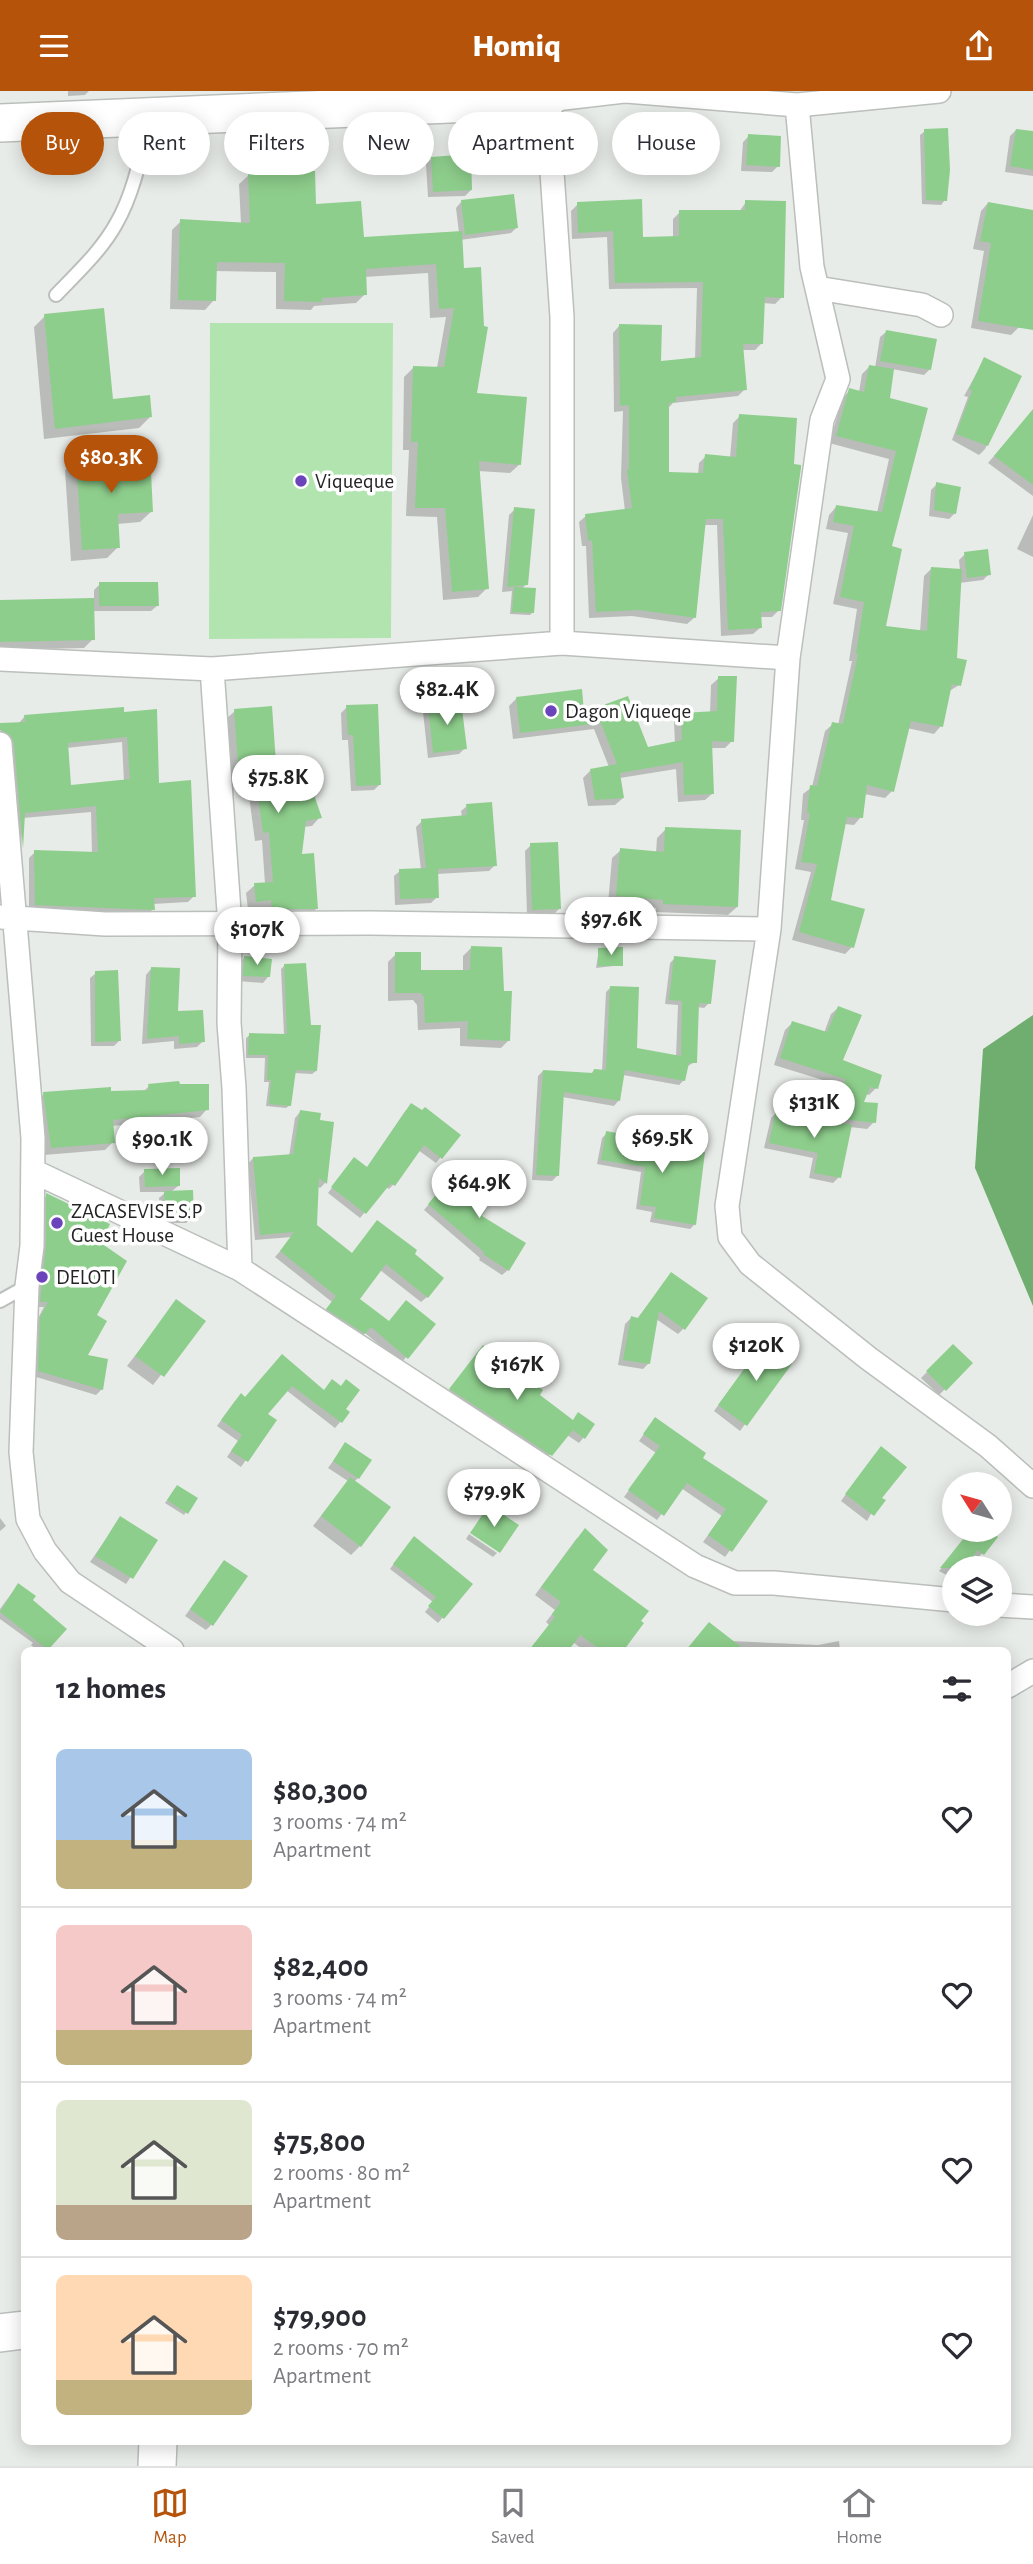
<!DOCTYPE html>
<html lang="en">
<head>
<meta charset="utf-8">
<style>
	body { margin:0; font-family:"Alegreya Sans",sans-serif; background:#f2f2f3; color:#2b2b33; height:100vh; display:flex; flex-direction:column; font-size:26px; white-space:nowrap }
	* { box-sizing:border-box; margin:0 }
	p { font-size:23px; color:#7c7c81 }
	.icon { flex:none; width:38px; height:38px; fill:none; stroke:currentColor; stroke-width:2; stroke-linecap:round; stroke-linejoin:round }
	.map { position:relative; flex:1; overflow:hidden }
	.panel { position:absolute; left:21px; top:1556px; width:990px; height:798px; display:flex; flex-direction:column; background:#fff; border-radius:10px; box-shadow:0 4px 18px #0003 }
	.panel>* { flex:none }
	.hud { position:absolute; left:21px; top:21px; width:992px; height:63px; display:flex; gap:14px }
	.needle { width:46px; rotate:307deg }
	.controls { position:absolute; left:942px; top:1381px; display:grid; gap:14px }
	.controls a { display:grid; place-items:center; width:70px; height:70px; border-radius:50%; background:#fff; box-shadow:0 4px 18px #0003; font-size:35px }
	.price { position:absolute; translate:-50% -60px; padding:0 16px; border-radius:24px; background:#fff; color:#222; font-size:23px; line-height:46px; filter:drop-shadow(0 2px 4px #0008) }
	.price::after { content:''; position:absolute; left:50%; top:42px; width:21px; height:16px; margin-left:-10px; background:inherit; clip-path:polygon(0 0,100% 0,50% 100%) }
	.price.active { background:#b45309; color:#fff }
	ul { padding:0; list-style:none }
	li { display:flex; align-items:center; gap:21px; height:175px; padding:0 35px }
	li+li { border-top:2px solid #e1e1e2 }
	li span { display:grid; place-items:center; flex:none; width:196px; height:140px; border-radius:10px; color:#555 }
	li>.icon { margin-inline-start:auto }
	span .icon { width:84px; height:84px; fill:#fffc; stroke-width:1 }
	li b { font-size:30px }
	h2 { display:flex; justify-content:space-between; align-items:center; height:84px; padding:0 35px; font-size:30px }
	.pill { padding:0 24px; border-radius:32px; background:#fff; box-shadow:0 4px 18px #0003; font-size:24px; line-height:63px }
	.pill.active { background:#b45309; color:#fff }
	header { display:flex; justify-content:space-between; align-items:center; height:91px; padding:0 35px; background:#b45309; color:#fff; font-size:32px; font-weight:800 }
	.dock { display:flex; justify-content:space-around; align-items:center; height:98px; border-top:2px solid #e1e1e2; background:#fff; font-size:19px; color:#7c7c81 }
	.dock a { display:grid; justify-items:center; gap:4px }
	.dock .active { color:#b45309 }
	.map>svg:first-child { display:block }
	.green { fill:#b1e4af }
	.water { fill:#6fae6e }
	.shadow { fill:#0003; fill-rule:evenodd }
	.building { fill:#8ece8c; fill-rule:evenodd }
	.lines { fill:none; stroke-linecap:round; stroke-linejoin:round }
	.service-casing { stroke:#bbbfbb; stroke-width:16 }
	.minor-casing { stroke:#bbbfbb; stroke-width:26 }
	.primary-casing { stroke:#bbbfbb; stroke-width:40 }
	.service { stroke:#fff; stroke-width:12 }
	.minor { stroke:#fff; stroke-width:23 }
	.primary { stroke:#fff; stroke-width:37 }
	.poi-dot { fill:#6b44bc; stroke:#fff; stroke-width:2.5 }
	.labels { text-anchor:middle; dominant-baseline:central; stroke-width:7; stroke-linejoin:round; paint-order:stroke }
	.poi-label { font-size:21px; fill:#232423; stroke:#fff; text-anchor:start }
</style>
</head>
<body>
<header><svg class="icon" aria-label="menu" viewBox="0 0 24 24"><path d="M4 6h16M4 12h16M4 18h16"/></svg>Homiq<svg class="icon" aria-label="share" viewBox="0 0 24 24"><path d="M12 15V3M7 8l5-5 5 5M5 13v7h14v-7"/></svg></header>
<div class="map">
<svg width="1033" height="2375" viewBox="0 0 1033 2375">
	<rect width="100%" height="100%" fill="#e8ece8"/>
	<path class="green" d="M210,232H393L391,547L209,548Z"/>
	<path class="water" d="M1033,924V1215L975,1077L983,958Z"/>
	<path class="shadow" d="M68,0H89L85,4L68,5Z
		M1016,39L1033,42V85L1005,81L1010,45Z
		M925,40L945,109L941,114L922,113L920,44Z
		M749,45L778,75L772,81L741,80L743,51Z
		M432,67L471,99L465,105L428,106L426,73Z
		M249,84L314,115L362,148L459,142L456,117L461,111L517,136L511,142L460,149L475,304L520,373L510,382L478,380L487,497L478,506L443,509L437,426L406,425L409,359H403L404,286L413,277H437L446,226L430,227L428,182L364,186L365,203L356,212L314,215L311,219L276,218V181L215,180L214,209L205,219L170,218L172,139L181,130L241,133L239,93Z
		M746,111L782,206L775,213L763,212L762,252L755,259H742L745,298L738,305L673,312L667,318V383L698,384L699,372L706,365L730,367L733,332L740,325L779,519L772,526H760V537L753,543L721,545L717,434H704L694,527L687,533L632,525L589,527L586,455H582L579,431L586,425L625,420L621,387L623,320L614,321L613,242L619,235L659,272L695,269L697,197L609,198L607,146L572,148L571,120L578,113L642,148L673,147V128L680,121H739Z
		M988,112L1033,121V161L1019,236L1011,244L971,237L984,160L973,158L981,120Z
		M45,225L111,310L151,325L139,337L44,348L34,236Z
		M886,241L930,278L924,284L892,278L888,308L925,318L890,456L884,536L920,541L924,485L931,478L960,479L959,469L965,463L989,483L983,489L959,492L955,568L959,594L948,601L941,635L934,643L907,637L892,700L885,707L864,703L861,726L854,734L844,733L829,810L852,856L845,863L792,849L811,781L795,778L804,729H801L803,703L812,696L825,640L833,633L838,634L852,570H849L857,518L833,513L848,442L826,438L829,424L836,416L877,422L889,368L829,352L843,307L850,299L859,301L862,283L869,276L875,277L880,246Z
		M984,269L1020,285L985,358L979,364L952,349L968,306L964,305Z
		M1033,319V405L988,372Z
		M76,368L152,420L140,431L117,433L118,456L107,467L71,470L65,379Z
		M937,393L955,422L949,428L929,425L931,399Z
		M515,418L526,493L522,498L532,522L530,524L510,523L512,500L502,501L509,424Z
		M1033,424V466L1017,458Z
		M100,493L157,515L151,520H93V548L84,557L0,559V511L94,509V499Z
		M719,587L732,650L725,657H711L713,702L705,709L678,711L676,678L620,687L623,707L615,714L588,715L583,687L591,679L609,676L594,638L513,648L509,615L517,607L583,624L627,607L647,658L675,653L674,631L682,623L710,622L711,594Z
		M428,615L465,657L459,663L428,667L423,621Z
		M347,616L380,693L374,699L351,700L348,649H342L341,622Z
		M122,618L157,694L194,805L188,811L153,813V818L147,824L29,820V767L35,761L92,763L91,721L23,727L21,757L17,761L0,635L19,632L25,625ZM122,651L124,691L70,696L66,657Z
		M235,620L277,702L320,726L312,735L303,736L300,765L316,818L308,826H265L264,817L248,818L246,802L255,794L265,793L262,749L255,750L247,690L231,691L226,628Z
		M467,715L495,774L489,780L437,783V806L431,812L395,814L394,785L400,780L421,779L416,736L422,730L462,726L461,720Z
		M666,738L737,816L728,824L656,821V817L608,813L612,767L621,759L656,762L657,747Z
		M531,754L559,818L553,824H527L525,760Z
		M471,857L509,949L501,957L460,955V937L418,939L417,914L413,909L388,910V871L396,863L419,881H463V865Z
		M599,858L622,874L596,877Z
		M244,867L268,886L263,892L238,890L239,873Z
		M675,867L709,912L704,917L697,916L695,971L686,976L684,989L679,994L623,984L619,1009L614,1015L562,1006L557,1085L552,1090L532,1089L538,985L543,980L590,984L594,979L602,981L606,901L611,896L635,959L676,966L678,914L665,913L670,872Z
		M284,875L316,980L312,983L294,982L290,1014L286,1017L266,1015L269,991H264L265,967H246V947L250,944H284L281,878Z
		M151,878L176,922L203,950L197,956L174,958V950L142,953L146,884Z
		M96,882L119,950L114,955H91L90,887Z
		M838,917L841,970L876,997L869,1004L866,1003L862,1012L874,1031L867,1038L850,1036L839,1086L833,1092L809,1087L813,1067L764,1057L771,1027L777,1021L835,1033L839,994L774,974L785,939L792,932L824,942L831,923Z
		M149,995L207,1018L200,1026L112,1035L113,1051L105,1059L44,1064L36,1010L44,1003L143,1001Z
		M406,1019L459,1044L436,1072L418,1059L394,1093L389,1098L386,1096L360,1127L328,1102L349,1074L366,1078Z
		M300,1021L318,1031L332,1032L325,1092L320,1097L317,1095L316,1135L351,1163H412L427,1206L421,1211L380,1179L357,1208L388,1232L434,1234L401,1272L365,1242L359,1248L322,1224L332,1211L275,1166L292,1146L255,1149L248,1073L253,1067L289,1065L295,1027Z
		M607,1042L630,1051L695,1133L690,1138L650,1131L652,1121L636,1118L641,1081L597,1073L602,1047Z
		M145,1080L178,1095L171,1101L192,1126L186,1132H160L159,1107L166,1101H140L139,1086Z
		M482,1080L480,1125L508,1179L502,1184L479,1169L480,1167L424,1119L440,1100L463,1111Z
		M47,1104L98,1153L95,1225L85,1265L102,1298L96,1304L33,1285L35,1233L44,1216H36L42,1109Z
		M671,1183L684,1237L678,1243L656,1228L649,1272L643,1278L618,1274L625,1233L631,1227L637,1228Z
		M177,1211L203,1230L153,1294L127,1275Z
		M953,1255L971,1272L939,1304L921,1287Z
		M760,1257L791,1271L740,1340L714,1320Z
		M478,1261L538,1304L584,1346L579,1352L567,1344L545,1369L433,1296L437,1292L449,1299Z
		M277,1270L324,1301L348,1322L335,1337L286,1299L265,1323L274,1329L241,1376L227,1366L238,1350L217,1335L235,1310L245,1308Z
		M650,1334L766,1411L725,1466L703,1451L722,1425L681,1397L657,1429L624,1406L656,1362L639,1350Z
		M345,1354L358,1387L354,1391L360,1455L351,1464L313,1435L348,1390L328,1377Z
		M875,1363L880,1407L867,1430L841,1410Z
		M175,1398L196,1408L184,1424L165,1412Z
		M0,1427L6,1435L0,1440Z
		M120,1428L155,1449L126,1493L90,1471Z
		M973,1438L996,1446L978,1467L973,1463L966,1477H954V1488L939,1480Z
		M469,1443L497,1462L493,1466L466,1448Z
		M577,1447L591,1479L641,1533L622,1559H583L573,1551L567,1559H530L549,1534L546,1531L555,1519L535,1504Z
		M409,1452L471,1493L438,1532L425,1521L433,1511L390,1478Z
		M224,1471L212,1533L206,1539L185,1525Z
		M14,1499L65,1538L46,1559H37L31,1554L33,1552L0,1528V1518Z
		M704,1538L730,1550L818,1554L839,1550L840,1559H687Z"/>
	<path class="building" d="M948,37L950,79L947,110L926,109L924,38Z
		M1016,38L1033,40V79L1010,75Z
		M748,43L781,45L780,76L746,74Z
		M471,63L472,99L433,101L431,66Z
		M315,80L316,113L361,110L364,146L462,140L464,177L481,176L484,235L488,236L477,302L527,306L521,374L479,370L489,498L452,501L445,417H415L418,351H411L413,275L444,276L454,217L439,218L436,173L366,178L367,204L322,207V211L284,210L285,172L217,171L216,210L178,209L180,128L250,132L248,82Z
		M514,103L518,137L465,144L461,109Z
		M642,108L643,146L679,145V119H745V109L786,110L784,207L765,206L763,253H743L747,299L676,306V311L669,312V381L703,382L705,363L736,366L739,323L797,327L794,373L801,374V377L781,520L761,521L762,537L728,539L723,428H706L696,527L639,519L596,521L592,449L588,450L585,423L632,417L627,379L629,378V314L620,315L619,233L662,234L661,270L701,266L703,191L615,192L613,140L578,142L577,111Z
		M988,111L1033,119V239L978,230L991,152L980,150Z
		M104,217L113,308L150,304L152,326L55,338L44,223Z
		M886,239L937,248L931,279L880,270Z
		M984,266L1022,285L988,355L956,343L972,300L969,298Z
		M869,274L894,278L890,307L928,317L892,455L902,458L886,535L927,540L931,476L962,478L957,567L967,569L961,595L952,593L943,636L911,630L894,701L867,694L863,727L847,726L831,809L865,818L854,857L799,841L817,773L801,771L810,722H807L810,694L817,695L832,631L843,633L858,563H856L864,511L840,506L854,435L833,431L836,414L882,421L896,360L836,345L849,297L864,301Z
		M1033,318V394L994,365Z
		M150,361L153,421L118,423L120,457L82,459L76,366Z
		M936,391L961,396L956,423L934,419Z
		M514,416L535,418L528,494L507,496Z
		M988,458L991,484L967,487L964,461Z
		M99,491H158L159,515H99Z
		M514,496L536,497L534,522L512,521Z
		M94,507L95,549L0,551V509Z
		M718,585H737L734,651L712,650L714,703L684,704L683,671L620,682L624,707L595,709L590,678L617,673L601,632L520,642L516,606L582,598L584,621L628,605L648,656L682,649L681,622L717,620Z
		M461,610L467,658L433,662L428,614Z
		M378,613L381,694L356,695L353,644H348L346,614Z
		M272,615L278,700L312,698L322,727L306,730L302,763L314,762L318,818H272L271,809L256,811L254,792L273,791L269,741L263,742L255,683L239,684L234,618Z
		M124,616V621L157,618L159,692L191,689L196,806L154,807L155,819L35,814L34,759L98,761L96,715L25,722L23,758L14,652L11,645L0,639V632L25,631L24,624ZM127,646L130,688L71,694L68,652Z
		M492,711L497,775L438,778L439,807L400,808L399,778L426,777L421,728L467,724L466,713Z
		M665,736L741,739L738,816L663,813V809L616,805L620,757L664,761Z
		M558,751L561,818L532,819L530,752Z
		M471,855L502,856L504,900H512L510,950L467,948L468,930L425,932L424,906L421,902H395V861H421V879H470Z
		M623,856V875H598V857Z
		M244,865L272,868L270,886L243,885Z
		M674,865L716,869L711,913L699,912L697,972H689L685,990L625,979L620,1010L564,1001L559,1085L536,1084L543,979L593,982L594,978L606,979L610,895L639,896L637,957L681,965L682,910L669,909Z
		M306,872L311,934H321L317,980L296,979L291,1015L269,1013L271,989H267L268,964H248L249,942L287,943L284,873Z
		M151,876L180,877L178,920L203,919L205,951L179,953V945L147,948Z
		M118,879L121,950L95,951V880Z
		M838,915L862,924L843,969L882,984L878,998L870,996L864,1011L878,1012L876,1032L841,1028L845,988L780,967L792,930L827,941Z
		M179,990L180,993H209V1019L113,1029L115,1052L51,1057L43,1001L111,996V1000L149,999L148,993Z
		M411,1012L422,1019L425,1016L461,1044L442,1068L424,1054L395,1095L391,1092L366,1123L331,1096L354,1066L367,1076Z
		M300,1019L321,1022L320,1029L334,1031L327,1093L319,1087L317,1134L352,1162L377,1129L417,1159L415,1163L444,1187L428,1207L386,1173L360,1208L389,1230L406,1209L436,1233L408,1268L371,1236L365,1243L326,1218L336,1205L280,1160L294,1141L260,1144L253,1066L293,1063Z
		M776,1019L852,1034L841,1087L814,1082L818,1062L769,1052Z
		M606,1040L633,1045L632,1050L690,1054L689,1060L705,1061L696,1134L654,1127L656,1116L640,1114L645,1076L601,1069Z
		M180,1077V1095L145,1096L144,1078Z
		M482,1078L502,1088L482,1125L526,1152L509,1180L483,1163L484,1161L428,1113L445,1093L465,1110Z
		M193,1099L194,1127H165L164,1100Z
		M46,1102L110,1133L101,1152L127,1170L97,1224L107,1230L88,1264L108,1268L103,1299L38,1280L40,1226L48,1211H40L46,1155Z
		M671,1181L708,1207L685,1239L659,1220L650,1273L623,1269L631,1225L638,1227Z
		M176,1208L206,1230L164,1286L135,1265Z
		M765,1249L794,1270L747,1335L718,1314Z
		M953,1253L973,1272L946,1300L926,1280Z
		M483,1254L543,1299L540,1304L573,1329L578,1321L595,1333L585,1348L573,1339L552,1365L437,1290L449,1298Z
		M282,1263L324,1299L332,1288L341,1295L346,1288L360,1299L346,1318L350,1321L342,1332L292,1295L268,1323L277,1329L248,1371L231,1360L242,1344L221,1329L241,1302L245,1306Z
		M655,1326L706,1362L703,1367L768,1410L732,1461L708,1444L726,1418L687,1392L664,1425L628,1399L660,1355L643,1343Z
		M345,1351L372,1369L359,1388L333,1370Z
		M881,1355L907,1376L882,1407L886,1409L874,1425L845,1403Z
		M350,1386L391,1416L361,1456L321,1425Z
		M177,1394L198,1407L188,1423L167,1409Z
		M489,1414L519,1434L500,1462L470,1442Z
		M120,1425L158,1449L133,1488L95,1465Z
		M585,1437L608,1459L593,1479L649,1520L641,1530L644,1532L624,1559H601L580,1544L569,1559H529L555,1526L552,1523L561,1511L541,1496Z
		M971,1438H989L998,1446L984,1464L977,1459L968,1477H940Z
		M414,1445L473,1493L444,1528L428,1515L436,1506L393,1473Z
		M224,1469L248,1485L213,1535L190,1518Z
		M18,1492L36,1505L33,1509L67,1538L48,1559L0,1521Z
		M709,1531L745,1559H686Z"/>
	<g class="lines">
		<defs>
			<path id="service" d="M56,204C77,182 101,160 116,133C134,102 141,64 149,29
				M0,1210L27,1195"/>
			<path id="minor" d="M626,0L797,14L939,0
				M797,14L812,176L838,288L822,329L788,567L769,838L727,1115L730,1146L750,1173L868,1267L988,1355L1033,1395
				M817,197L922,214L941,224
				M562,552V226L547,9L624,0
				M0,568L212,578L562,552L788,567
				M212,578L230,835L229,932L234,997L240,1178
				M0,653L33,1047L32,1155L27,1195L21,1361L28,1428L45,1460L70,1491L172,1559
				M0,826L105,833L370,832L769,838
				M33,1080L240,1178L695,1475L735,1492H774L954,1509
				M999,1514L1033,1516
				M1008,1595L1033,1580"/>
			<path id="primary" d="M0,32L547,9V0
				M0,2242L24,2239
				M157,2375L158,2350"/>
		</defs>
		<use href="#service" class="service-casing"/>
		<use href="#minor" class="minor-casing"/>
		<use href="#primary" class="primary-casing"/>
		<use href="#service" class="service"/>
		<use href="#minor" class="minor"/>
		<use href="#primary" class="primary"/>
	</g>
	<g class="poi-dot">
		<circle cx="301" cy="390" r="7"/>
		<circle cx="551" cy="620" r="7"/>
		<circle cx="57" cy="1132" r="7"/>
		<circle cx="42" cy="1186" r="7"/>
	</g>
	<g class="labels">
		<g class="poi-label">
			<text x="315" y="390">Viqueque</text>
			<text x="565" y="620">Dagon Viqueqe</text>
			<text x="71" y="1120">ZACASEVISE S.P<tspan x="71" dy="24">Guest House</tspan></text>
			<text x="56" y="1186">DELOTI</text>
		</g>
	</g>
</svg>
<div class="controls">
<a><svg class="needle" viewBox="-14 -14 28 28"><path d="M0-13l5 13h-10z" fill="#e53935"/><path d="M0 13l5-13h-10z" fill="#7c7c81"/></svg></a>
<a><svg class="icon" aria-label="layers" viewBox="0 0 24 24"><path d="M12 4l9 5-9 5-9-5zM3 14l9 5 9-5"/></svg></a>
</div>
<b class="price active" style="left:111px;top:404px">$80.3K</b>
<b class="price" style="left:447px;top:636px">$82.4K</b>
<b class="price" style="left:278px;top:724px">$75.8K</b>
<b class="price" style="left:611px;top:866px">$97.6K</b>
<b class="price" style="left:257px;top:876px">$107K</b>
<b class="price" style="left:814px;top:1049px">$131K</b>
<b class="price" style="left:662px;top:1084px">$69.5K</b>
<b class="price" style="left:162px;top:1086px">$90.1K</b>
<b class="price" style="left:479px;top:1129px">$64.9K</b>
<b class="price" style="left:756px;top:1292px">$120K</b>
<b class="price" style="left:517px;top:1311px">$167K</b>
<b class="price" style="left:494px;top:1438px">$79.9K</b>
<div class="hud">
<a class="pill active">Buy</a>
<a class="pill">Rent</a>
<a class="pill">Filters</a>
<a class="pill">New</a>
<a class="pill">Apartment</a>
<a class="pill">House</a>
</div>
<section class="panel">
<h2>12 homes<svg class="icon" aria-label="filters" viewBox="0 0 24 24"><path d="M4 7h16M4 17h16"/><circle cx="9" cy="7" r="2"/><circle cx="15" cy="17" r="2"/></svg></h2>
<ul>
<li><span style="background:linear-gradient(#a9c7e8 65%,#c2b280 0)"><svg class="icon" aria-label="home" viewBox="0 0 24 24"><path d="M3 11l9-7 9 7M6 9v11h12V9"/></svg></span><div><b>$80,300</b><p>3 rooms · 74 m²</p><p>Apartment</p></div><svg class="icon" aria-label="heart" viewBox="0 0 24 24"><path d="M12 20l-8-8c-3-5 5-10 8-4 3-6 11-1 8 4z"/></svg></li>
<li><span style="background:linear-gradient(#f6c9c9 75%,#c2b280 0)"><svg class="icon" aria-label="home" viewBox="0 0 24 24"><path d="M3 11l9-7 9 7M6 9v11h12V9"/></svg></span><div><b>$82,400</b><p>3 rooms · 74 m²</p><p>Apartment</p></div><svg class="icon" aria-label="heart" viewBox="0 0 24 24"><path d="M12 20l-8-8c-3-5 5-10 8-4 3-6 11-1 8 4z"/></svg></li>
<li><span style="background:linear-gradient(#dfe7d0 75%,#b9a48a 0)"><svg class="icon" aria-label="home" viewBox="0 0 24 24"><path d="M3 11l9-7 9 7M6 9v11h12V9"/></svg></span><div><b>$75,800</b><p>2 rooms · 80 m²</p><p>Apartment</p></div><svg class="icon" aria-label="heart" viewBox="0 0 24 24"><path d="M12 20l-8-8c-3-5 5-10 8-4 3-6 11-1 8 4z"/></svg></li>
<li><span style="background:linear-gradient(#ffd9b3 75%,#c2b280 0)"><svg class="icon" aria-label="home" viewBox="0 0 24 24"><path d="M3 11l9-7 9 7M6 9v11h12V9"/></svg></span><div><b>$79,900</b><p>2 rooms · 70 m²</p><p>Apartment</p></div><svg class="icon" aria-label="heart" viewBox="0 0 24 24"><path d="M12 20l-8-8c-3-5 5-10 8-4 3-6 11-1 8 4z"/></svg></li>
</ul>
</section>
</div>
<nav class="dock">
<a class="active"><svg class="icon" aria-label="map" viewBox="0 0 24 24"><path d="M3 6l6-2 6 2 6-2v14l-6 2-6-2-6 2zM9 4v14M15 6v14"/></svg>Map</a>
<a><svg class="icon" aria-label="saved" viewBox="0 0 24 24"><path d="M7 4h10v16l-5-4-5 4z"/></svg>Saved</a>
<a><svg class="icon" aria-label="home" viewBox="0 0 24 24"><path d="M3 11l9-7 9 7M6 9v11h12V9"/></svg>Home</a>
</nav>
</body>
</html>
